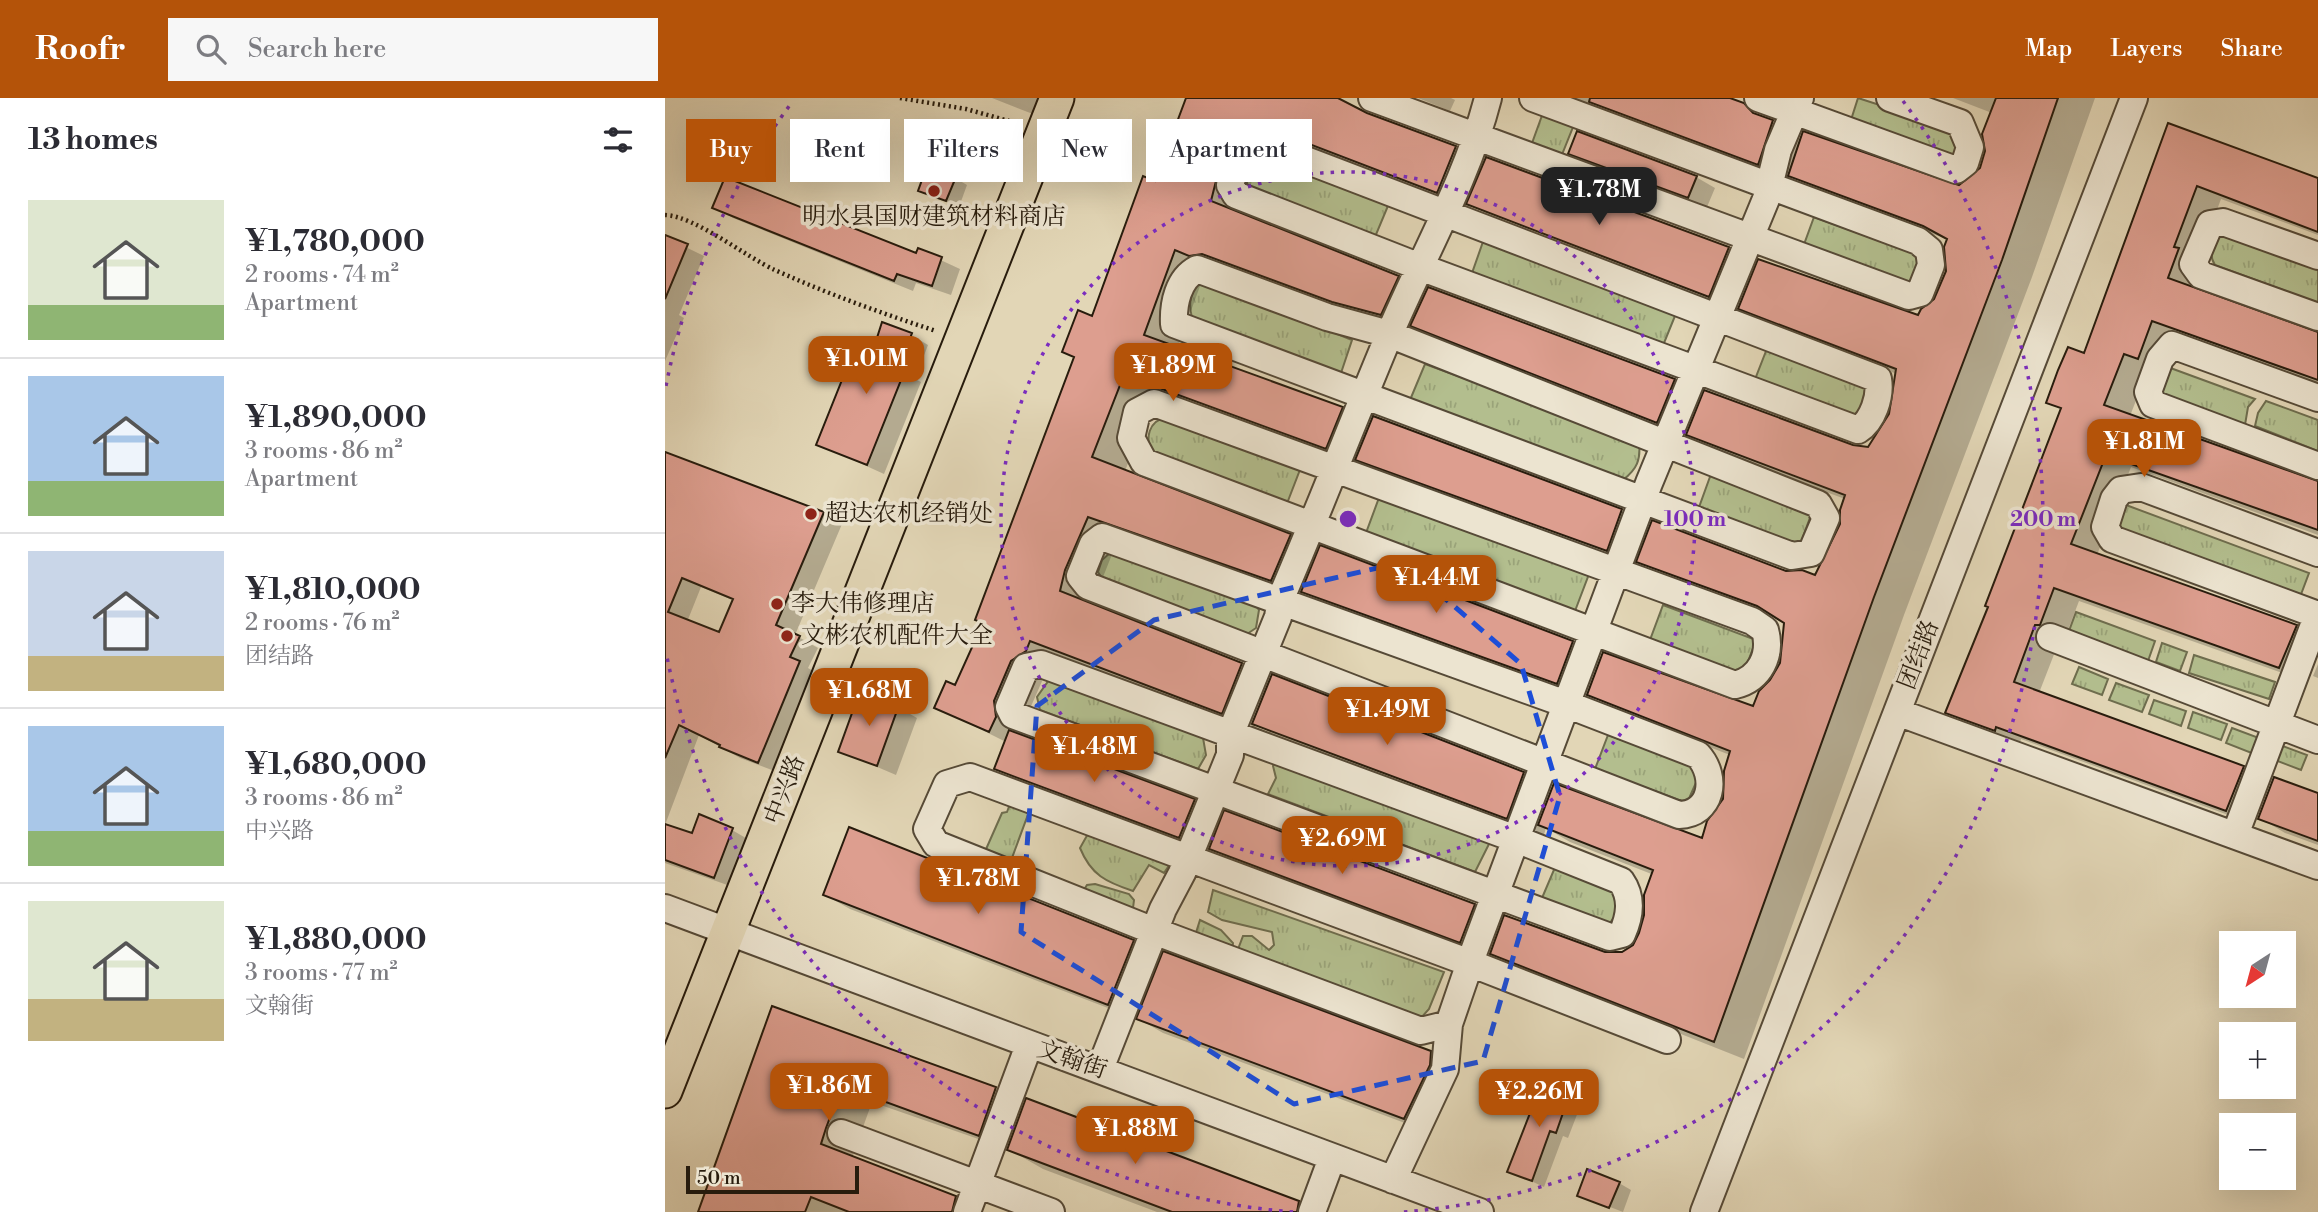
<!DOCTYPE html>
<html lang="en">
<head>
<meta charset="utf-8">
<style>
	body { margin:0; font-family:"Libre Bodoni","Noto Serif SC",serif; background:#f7f7f7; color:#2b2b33; height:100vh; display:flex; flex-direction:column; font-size:26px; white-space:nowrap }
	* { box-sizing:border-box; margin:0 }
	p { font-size:23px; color:#7c7c81 }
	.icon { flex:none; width:38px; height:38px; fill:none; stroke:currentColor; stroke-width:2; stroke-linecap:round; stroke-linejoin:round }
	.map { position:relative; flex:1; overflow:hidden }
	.side { display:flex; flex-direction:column; background:#fff; width:665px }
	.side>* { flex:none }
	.banner { position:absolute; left:21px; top:21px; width:665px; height:63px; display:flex; gap:14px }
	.needle { width:46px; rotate:216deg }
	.controls { position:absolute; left:1554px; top:833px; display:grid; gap:14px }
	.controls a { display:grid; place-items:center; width:77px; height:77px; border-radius:0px; background:#fff; box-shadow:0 7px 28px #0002; font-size:35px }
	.scale { position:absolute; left:21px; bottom:18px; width:173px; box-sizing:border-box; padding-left:7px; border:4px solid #281c0d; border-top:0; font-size:19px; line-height:24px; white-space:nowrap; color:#281c0d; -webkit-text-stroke:5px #ece4d0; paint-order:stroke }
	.price { position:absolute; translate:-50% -60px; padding:0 16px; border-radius:14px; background:#b45309; color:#fff; font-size:23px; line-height:46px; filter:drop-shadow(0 2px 4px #0008) }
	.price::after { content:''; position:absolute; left:50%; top:42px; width:21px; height:16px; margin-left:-10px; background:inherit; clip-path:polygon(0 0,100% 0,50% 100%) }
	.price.active { background:#222; color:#fff }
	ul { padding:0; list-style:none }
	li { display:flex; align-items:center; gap:21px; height:175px; padding:0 28px }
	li+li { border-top:2px solid #e1e1e2 }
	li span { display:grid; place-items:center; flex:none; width:196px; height:140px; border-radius:0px; color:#555 }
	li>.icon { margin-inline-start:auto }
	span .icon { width:84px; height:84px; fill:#fffc; stroke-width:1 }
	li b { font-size:30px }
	h2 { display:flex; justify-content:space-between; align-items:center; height:84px; padding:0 28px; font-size:30px }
	.pill { padding:0 24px; border-radius:0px; background:#fff; box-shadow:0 7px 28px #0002; font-size:24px; line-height:63px }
	.pill.active { background:#b45309; color:#fff }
	header { display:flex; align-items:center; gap:42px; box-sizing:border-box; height:98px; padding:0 35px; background:#b45309; color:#fff }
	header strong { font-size:33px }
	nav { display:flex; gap:38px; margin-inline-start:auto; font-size:24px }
	.search { width:490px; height:63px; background:#f7f7f7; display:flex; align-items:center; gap:18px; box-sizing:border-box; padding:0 24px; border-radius:0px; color:#7c7c81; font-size:26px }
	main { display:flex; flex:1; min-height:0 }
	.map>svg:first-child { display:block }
	.grass { fill:url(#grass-tufts); stroke:#6e6d4e; stroke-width:2 }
	.shadow { fill:#0003; fill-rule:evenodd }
	.building { fill:#dd9e8f; stroke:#281c0d; stroke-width:2; fill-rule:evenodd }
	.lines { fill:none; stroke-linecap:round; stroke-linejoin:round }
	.minor-casing { stroke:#564a37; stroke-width:30 }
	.major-casing { stroke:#281c0d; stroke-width:37 }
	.path { stroke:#281c0d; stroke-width:4.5; stroke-dasharray:2 3.5; stroke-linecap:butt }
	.minor { stroke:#ece4d0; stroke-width:26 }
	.major { stroke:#e2d6b6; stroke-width:33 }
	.marked { fill:none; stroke:#1d4ed8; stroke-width:5; stroke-dasharray:14 9; stroke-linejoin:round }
	.ring { fill:none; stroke:#7b2cbf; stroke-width:3.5; stroke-dasharray:3.5 7 }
	.poi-dot { fill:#8f2418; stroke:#ece4d0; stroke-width:2.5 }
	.labels { text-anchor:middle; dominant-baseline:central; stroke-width:7; stroke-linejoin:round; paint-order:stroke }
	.poi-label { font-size:24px; fill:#281c0d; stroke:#ece4d0; text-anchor:start }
	.street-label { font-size:24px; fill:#281c0d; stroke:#ece4d0 }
	.centre { fill:#7b2cbf; stroke:#ece4d0; stroke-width:3.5 }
	.ring-label { font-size:21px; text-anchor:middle; font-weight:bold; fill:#7b2cbf; stroke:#ece4d0; stroke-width:7; stroke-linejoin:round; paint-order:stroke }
</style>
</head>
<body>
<header>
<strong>Roofr</strong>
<div class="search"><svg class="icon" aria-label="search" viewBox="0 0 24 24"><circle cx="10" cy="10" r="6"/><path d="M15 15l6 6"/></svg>Search here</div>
<nav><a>Map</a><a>Layers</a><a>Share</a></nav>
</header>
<main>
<section class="side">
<h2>13 homes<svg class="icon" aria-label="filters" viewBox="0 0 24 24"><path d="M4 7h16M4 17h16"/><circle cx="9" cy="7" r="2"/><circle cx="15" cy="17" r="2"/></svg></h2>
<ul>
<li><span style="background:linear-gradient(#dfe7d0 75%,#8fb573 0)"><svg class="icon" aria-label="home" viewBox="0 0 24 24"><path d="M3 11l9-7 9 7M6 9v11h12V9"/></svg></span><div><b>¥1,780,000</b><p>2 rooms · 74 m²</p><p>Apartment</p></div></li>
<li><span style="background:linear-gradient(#a9c7e8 75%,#8fb573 0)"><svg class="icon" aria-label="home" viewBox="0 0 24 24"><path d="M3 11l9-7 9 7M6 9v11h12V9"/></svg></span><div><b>¥1,890,000</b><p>3 rooms · 86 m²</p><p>Apartment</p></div></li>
<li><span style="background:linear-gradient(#c9d6e8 75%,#c2b280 0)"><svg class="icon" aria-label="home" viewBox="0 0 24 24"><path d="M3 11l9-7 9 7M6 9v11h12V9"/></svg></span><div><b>¥1,810,000</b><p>2 rooms · 76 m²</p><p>团结路</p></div></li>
<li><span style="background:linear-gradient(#a9c7e8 75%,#8fb573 0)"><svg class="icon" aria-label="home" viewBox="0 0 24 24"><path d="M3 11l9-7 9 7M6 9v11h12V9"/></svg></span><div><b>¥1,680,000</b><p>3 rooms · 86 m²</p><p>中兴路</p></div></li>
<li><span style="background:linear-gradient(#dfe7d0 70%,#c2b280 0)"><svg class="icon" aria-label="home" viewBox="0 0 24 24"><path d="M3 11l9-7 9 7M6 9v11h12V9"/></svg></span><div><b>¥1,880,000</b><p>3 rooms · 77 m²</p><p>文翰街</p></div></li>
</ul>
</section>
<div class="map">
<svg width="1653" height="1114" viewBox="0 0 1653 1114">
	<defs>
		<pattern id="grass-tufts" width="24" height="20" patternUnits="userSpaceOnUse" patternTransform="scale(1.75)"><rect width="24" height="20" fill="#b3be8e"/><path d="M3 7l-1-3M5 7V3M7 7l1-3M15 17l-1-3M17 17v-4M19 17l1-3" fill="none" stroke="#9aa379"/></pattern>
	</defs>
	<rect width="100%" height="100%" fill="#e2d6b6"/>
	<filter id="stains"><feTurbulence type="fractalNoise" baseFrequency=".00286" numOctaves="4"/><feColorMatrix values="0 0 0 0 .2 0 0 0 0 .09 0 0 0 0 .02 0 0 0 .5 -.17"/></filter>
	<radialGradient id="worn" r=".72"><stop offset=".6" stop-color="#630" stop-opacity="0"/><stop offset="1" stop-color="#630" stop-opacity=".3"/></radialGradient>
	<path class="grass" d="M1193,0L1286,30L1294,43L1291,62L1186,22Z
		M879,12L910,24L896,59L866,48Z
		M601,56L725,103L710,139L582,91V80L589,61Z
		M1149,119L1251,156L1255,164L1248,182L1240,188L1137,152Z
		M1555,133L1653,171V205L1550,167C1542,155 1549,145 1555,133Z
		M820,138L1012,213L997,250L806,178Z
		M545,184L687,242L675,278L527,220C524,207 524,199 532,187Z
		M1103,248L1207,287L1194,323L1089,284Z
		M760,266L974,344C976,362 972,371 958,382L745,302Z
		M1500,268L1590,301L1583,309L1580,327L1493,294Z
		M1601,303L1653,322V353L1590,328L1593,315Z
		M502,319L636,369L621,408L487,356C480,340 483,323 502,319Z
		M1046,376L1147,414L1134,450L1033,412Z
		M715,397L924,476L910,513L701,435Z
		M1461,407L1644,475L1635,499L1452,430Z
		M446,454L587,503L594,512L591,530L582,536L438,482L433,474L437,462Z
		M998,507L1091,542L1078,577L985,542Z
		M1411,514L1490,543L1483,563L1404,533Z
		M1497,545L1522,554L1515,573L1491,564Z
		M1529,557L1610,584L1604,601L1524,575Z
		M1414,569L1443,581L1437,597L1407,586Z
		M384,582L537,634L541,657L533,671L375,612L372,599Z
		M1451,585L1484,597L1477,614L1444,602Z
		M1489,602L1521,613L1516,628L1484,616Z
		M1528,614L1562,626L1556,642L1523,630Z
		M1567,630L1594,640L1589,656L1561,645Z
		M943,637L1024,666L1034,678L1022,705L930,671Z
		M1615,647L1642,657L1636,672L1610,662Z
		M612,662L826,742L810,774L603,696L611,680L608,668Z
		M346,703L365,711L344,768L318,758L337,715L342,714Z
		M424,734L507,763L499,775L484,767L468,793C441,784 426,777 415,750Z
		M891,767L948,789C955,803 954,813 945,825L877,800Z
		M430,786L464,796L469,802L467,818L415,798L422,787Z
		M548,792L779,874L764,911L755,921L572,854L578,838H587L604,852L609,847L607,834L557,822L543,814Z
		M535,822L556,832L568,845L567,853L530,838Z"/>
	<path class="shadow" d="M327,0H381L373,18Z
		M522,0H668L711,20L790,49L820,66L822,61L1064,150L1093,167L1254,219L1271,202L1283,172L1284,142L1156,95L1127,78L1125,84L889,0H1060L1137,41L1293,89L1317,70L1327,15L1288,0H1430L1367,179L1239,517L1079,961L857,873L833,859L831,864L582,771L552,754L550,759L367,691L331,670L341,644L271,609L291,589L319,525L410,260L399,254L428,221L491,85ZM606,42L804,112L806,107L839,126L1080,218L1082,214L1106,227L1232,276L1223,324L1204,351L1187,348L1038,299L1009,282L762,196L733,179L578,118L588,78ZM542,169L747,234L750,228L783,247L1028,344L1030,340L1054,354L1180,401L1177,427L1151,479L1121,475L986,430L957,413L709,320L706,327L677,310L512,251ZM491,294L693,368L695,362L728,381L978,472L980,467L1004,481L1119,523L1121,524L1116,565L1089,610L937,561L907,544L654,455L625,438L460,373ZM455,436L638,500L640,494L674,514L928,605L930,600L954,614L1065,657L1060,702L1038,743L888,692L858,675L606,583L577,566L427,507ZM397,560L589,633L591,626L624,646L878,740L881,730L905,744L989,777L976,836L969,849L958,856H939L838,824L809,807L558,720L529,703L361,640L360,622L378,581L392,571Z
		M753,0H786L790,2L785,13Z
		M1504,28L1653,82V137L1556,101L1533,163L1537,166L1528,191L1653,235V287L1512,236L1484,269L1465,318L1653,386V437L1466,369L1432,457L1631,529L1653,541L1640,583L1414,503L1400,540L1395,541L1374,595L1578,670L1603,684L1585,725L1356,641L1355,646L1306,628L1282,614L1325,509L1397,312L1383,304L1420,258Z
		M905,55L1031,79L1050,90L1042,109L924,66Z
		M290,80L302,87L294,109L255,92Z
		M50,109L252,157L254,152L295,171L286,197L251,185L248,193L68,120Z
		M0,139L39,158L14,217L19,220L0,263Z
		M246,237L263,247L250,281L256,284L219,376L153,346L212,245Z
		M0,356L158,415L177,426L130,537L153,550L143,570L153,576L112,674L75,660L34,637L0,727ZM36,489L70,503L55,536L22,524Z
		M1653,566V580L1648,578Z
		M233,609L252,620L231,677L175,653Z
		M1610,681L1653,697V747L1620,735L1595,720Z
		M0,727L28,737L67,732L86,743L68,789L0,765Z
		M160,797L468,844L493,858L469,920L185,811Z
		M108,910L331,991L360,1008L634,1104L650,1114H492L378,1071L345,1052L207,1004L187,1060L290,1100L315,1114H34Z
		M474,921L765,955L790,969L764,1034L498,935Z
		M879,984L918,1001L903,1040L898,1038L879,1089L844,1073Z
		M954,1085L966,1092L958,1114L914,1097Z"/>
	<path class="building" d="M521,0H673L702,15L791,48L772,95L605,31H591L574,25L557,59L546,103L734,178L716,217L667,204L537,156L524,158L510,152L479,237L678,309L661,351L459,277L427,359L626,436L606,483L423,419L400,472L395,493L577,565L557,616L365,543L361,553L346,563L329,603L331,619L324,634L269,610L281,583L290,587L318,525L310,522L409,259L397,254L413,212L427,218L478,78L490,83Z
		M925,0H1065L1079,5L1088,15L1108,22L1093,67L924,4Z
		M1331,0H1393L1337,162L1209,499L1049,944L825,856L839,817L940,854H957L968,847L974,835L979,817V797L988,772L873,727L889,685L1037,740L1042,723L1058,701L1059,673L1065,653L922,597L938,554L1088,608L1094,593L1105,582L1115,565L1119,525L1092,508L971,464L987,422L1121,473L1137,472L1150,477L1175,426V412L1180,397L1021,337L1039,292L1188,347L1203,349L1224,316L1231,271L1073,211L1093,161L1253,217L1256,211L1269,201L1281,173L1279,149L1282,141L1258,128L1123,78L1138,33L1294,87L1315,70L1320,53L1317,36Z
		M1503,25L1653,80V134L1532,88L1509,149L1514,150L1503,180L1653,234V282L1487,223L1473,261L1459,256L1439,307L1653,383V432L1441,357L1406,446L1632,527L1614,570L1389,490L1375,527H1370L1349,584L1579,668L1561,713L1331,629L1330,633L1280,615L1323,509L1320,508L1396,310L1381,305L1393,272L1403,249L1419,255Z
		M912,33L1032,78L1023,100L903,56Z
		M821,59L1064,149L1044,199L801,106Z
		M262,68L291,79L281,103L253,93Z
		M60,79L251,155L253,150L277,159L267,188L232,176L229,183L47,110Z
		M0,137L23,146L0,201Z
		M763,189L1010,281L992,325L745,228Z
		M217,224L247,235L234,270L240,272L202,367L151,347L189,252L200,256L206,241L211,243Z
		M708,318L957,411L942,453L690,362Z
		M0,354L159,414L111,527L135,538L125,559L135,563L93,665L54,649L55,647L14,627L0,660ZM17,480L68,501L54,534L3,514Z
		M655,447L908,543L892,586L636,494Z
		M607,576L859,674L842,721L587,626Z
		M195,593L234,607L212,668L173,654Z
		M344,632L530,701L514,740L329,671Z
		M1609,679L1653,695V743L1593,721Z
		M559,712L810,806L795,845L544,751Z
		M34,716L68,730L49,780L0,762V726L27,735Z
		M184,729L469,842L443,907L158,797Z
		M498,853L766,953L765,967L739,1021L471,921Z
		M107,908L331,989L314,1038L177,988L161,1030L156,1046L291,1098L287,1114H184L146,1099L140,1114H33Z
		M878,982L906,992L891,1035L885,1033L867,1083L842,1074Z
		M361,1000L634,1103L632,1114H507L342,1052Z
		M922,1071L955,1084L944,1110L912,1098Z"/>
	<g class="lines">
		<defs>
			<path id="minor" d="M707,0L1244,198L1255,195L1266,167L1264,152L1253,143L868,0
				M1093,0L1291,72L1300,65L1305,49L1295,25L1225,0
				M599,46L1213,281C1216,298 1208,323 1193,332L755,169L571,97L565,87C573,63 571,49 599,46Z
				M1653,158L1558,124L1545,126L1528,166L1536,177L1653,219
				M532,171L662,219L724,236L1153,406L1161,420L1146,455L1127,458L509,226C508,206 513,181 532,171Z
				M1653,300L1507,247L1495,261L1483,294L1488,306L1653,368
				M489,305L1087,523L1100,532C1107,557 1095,581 1070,587L479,364L466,340L472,314Z
				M437,439L901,606L1033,657C1053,679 1047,716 1014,717L423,488L415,478L428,446Z
				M1653,455L1476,389L1456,392L1449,401L1440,429L1447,441L1653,517
				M1385,539L1653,642
				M376,566L851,741L956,783C968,800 965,818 957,836L945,839L348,617L344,609L361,569Z
				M1232,614L1653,768
				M1570,737L1653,516
				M0,810L815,1114
				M784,926L756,933L489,833L271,746L262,731L282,686L305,679L805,865L1002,942
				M435,971L498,811L517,775L565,657V637L613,519L616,500C654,412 688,323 725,235C758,157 802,82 823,0
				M176,1035L386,1114
				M728,1082L780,971L784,926L809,853L984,385L1101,101L1113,52L1135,0
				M302,1114L364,947
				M647,1114L667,1060
				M1039,1114L1469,0"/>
			<path id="major" d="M0,993L392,0"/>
		</defs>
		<use href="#minor" class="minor-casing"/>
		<use href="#major" class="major-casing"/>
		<path class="path" d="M235,0L301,11L355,26
			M0,117C30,118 81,159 110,172C163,196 216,215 271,233"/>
		<use href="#minor" class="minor"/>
		<use href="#major" class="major"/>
	</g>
	<path class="marked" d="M738,464L856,566L895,698L818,963L629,1006L356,834L372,608L489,522Z"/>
	<g class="ring">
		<circle cx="683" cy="421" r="347"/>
		<path d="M628 1114A695 695 0 0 1 1 554M1 288A695 695 0 0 1 128 3M1238 3A695 695 0 0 1 738 1114"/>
	</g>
	<g class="poi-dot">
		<circle cx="269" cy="93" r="7"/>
		<circle cx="146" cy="416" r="7"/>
		<circle cx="112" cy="506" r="7"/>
		<circle cx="122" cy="538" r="7"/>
	</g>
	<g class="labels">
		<g class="poi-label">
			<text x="269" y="119" text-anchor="middle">明水县国财建筑材料商店</text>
			<text x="160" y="416">超达农机经销处</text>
			<text x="126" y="506">李大伟修理店</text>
			<text x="136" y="538">文彬农机配件大全</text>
		</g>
		<g class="street-label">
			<text transform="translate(1254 557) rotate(-69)">团结路</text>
			<text transform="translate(120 692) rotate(-69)">中兴路</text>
			<text transform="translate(407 962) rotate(19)">文翰街</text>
		</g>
	</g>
	<circle cx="683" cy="421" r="10" class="centre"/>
	<g class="ring-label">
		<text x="1030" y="428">100 m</text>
		<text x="1378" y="428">200 m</text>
	</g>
	<rect width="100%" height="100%" filter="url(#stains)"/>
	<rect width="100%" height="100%" fill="url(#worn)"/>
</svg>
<div class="controls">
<a><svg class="needle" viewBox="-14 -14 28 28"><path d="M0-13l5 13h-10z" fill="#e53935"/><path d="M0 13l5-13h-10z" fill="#7c7c81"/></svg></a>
<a>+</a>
<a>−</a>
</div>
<div class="scale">50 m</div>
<b class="price active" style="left:934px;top:129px">¥1.78M</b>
<b class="price" style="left:201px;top:298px">¥1.01M</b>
<b class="price" style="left:508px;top:305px">¥1.89M</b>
<b class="price" style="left:1479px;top:381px">¥1.81M</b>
<b class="price" style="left:771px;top:517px">¥1.44M</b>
<b class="price" style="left:204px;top:630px">¥1.68M</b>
<b class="price" style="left:722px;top:649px">¥1.49M</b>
<b class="price" style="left:429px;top:686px">¥1.48M</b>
<b class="price" style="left:677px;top:778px">¥2.69M</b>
<b class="price" style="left:313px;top:818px">¥1.78M</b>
<b class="price" style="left:164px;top:1025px">¥1.86M</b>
<b class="price" style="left:874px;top:1031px">¥2.26M</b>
<b class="price" style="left:470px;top:1068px">¥1.88M</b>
<div class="banner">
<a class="pill active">Buy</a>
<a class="pill">Rent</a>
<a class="pill">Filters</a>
<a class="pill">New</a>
<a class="pill">Apartment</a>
</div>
</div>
</main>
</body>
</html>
